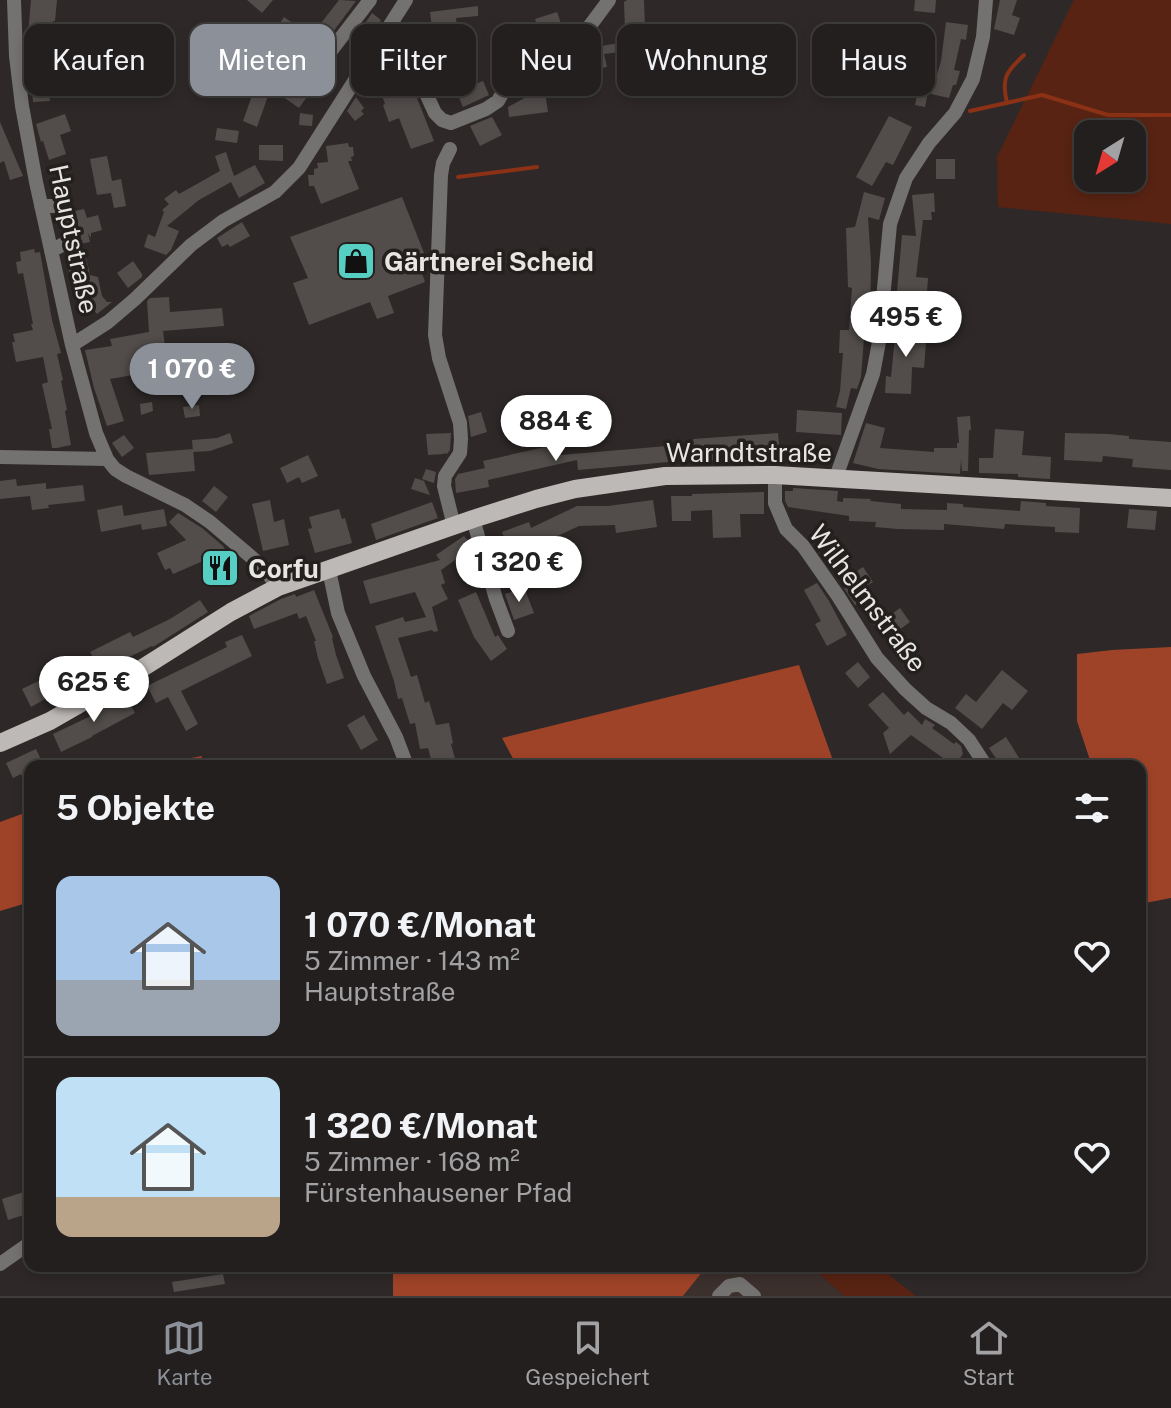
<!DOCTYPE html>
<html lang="de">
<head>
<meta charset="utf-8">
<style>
	body { margin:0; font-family:"Public Sans",sans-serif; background:#2e2c2b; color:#f1f3f6; height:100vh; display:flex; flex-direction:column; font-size:30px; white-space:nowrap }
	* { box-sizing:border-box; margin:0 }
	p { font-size:26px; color:#a2a2a4 }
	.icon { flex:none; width:44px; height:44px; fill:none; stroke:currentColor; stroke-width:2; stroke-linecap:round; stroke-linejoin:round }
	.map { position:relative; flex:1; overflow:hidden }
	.drawer { position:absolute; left:24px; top:760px; width:1122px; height:512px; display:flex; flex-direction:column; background:#221f1e; border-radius:16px; box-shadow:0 4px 12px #0003,0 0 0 2px #3f3d3c }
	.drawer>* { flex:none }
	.hud { position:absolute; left:24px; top:24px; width:1124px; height:72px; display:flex; gap:16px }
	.needle { width:52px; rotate:217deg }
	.buttons { position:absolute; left:1074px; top:120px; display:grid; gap:16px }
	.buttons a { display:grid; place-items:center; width:72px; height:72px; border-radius:16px; background:#221f1e; box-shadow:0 4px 12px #0003,0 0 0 2px #3f3d3c; font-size:40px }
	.price { position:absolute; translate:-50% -68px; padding:0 18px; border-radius:28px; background:#fff; color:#222; font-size:26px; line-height:52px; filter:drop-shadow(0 2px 4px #0008) }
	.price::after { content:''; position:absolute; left:50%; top:48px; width:24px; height:18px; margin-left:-12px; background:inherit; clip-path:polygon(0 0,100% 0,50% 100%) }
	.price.active { background:#8c9099; color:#fff }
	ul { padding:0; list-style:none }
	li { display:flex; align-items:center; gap:24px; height:200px; padding:0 32px }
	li+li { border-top:2px solid #3f3d3c }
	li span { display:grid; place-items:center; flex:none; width:224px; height:160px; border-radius:16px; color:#555 }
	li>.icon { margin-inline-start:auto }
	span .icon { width:96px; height:96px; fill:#fffc; stroke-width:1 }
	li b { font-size:34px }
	h2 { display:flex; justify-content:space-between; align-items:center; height:96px; padding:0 32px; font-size:34px }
	.tag { padding:0 28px; border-radius:16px; background:#221f1e; box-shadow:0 4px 12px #0003,0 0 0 2px #3f3d3c; font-size:28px; line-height:72px }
	.tag.active { background:#8c9099; color:#fff }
	.tab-bar { display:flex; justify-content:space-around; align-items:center; height:112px; border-top:2px solid #3f3d3c; background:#221f1e; font-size:22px; color:#a2a2a4 }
	.tab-bar a { display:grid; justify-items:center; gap:4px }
	.tab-bar .active { color:#8c9099 }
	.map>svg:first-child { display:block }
	.built { fill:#3b302c }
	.green { fill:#582313; fill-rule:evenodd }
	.forest { fill:#9f4328 }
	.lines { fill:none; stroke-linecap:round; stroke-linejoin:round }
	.stream { stroke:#8b3115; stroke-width:4 }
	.building { fill:#524d4b }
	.minor { stroke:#747171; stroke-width:14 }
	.major { stroke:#bdb9b7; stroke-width:18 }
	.labels { text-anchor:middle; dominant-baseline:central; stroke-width:7; stroke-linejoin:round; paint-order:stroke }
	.street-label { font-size:26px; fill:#e8e5e5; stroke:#24201e }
	.poi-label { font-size:26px; font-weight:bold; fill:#e8e5e5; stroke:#24201e; text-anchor:start }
</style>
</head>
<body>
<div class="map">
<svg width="1171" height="1296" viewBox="0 0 1171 1296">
	<rect width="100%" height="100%" fill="#2e2928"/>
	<path class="built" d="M707,1266H811L844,1296H683Z"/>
	<path class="green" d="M1074,0H1171V224L998,207L997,157ZM1088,134H1132V178H1088Z
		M811,1266H872L889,1275L916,1296H844Z"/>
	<path class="forest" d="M1171,647V898L1140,904V766H1092L1077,721V654L1112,650Z
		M799,665L835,766H517L502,738Z
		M202,756L200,766H148Z
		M30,811V902L0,911V822Z
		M393,1266H707L683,1296H393Z"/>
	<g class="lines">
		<path class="stream" d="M1007,103C1001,78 1006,72 1024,55
			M970,111L1042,95L1108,115H1171
			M458,177L537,167"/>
	</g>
	<path class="building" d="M31,0H57L55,21H53L50,56L60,57V59L89,57L90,75L54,77L55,93H49L50,101L33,102L29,45H27Z
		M247,0H273L262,13Z
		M339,0L356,1L309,64L307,71L302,78L314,87L299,108L279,94L301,65L293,59L303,47L277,28L284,17L311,36Z
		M627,0H644L645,29L675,25L678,56L654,59L652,48L604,54L607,67L567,74L568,77L538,87L534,74L568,64L566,52L619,43L617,32L625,31L624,2Z
		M915,0H936L935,13L914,11Z
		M1000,0H1017L1012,15L1020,18L1014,35L994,29Z
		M478,6V16L456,18L463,79L468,77L471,86L483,81L489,95L463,107L452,81L435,89L430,79L438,75L430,12Z
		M557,12L563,29L541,36L535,19Z
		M372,13L381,20L375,29L366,22Z
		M946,22L968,25L966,40L961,39L954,70L960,71L956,85H953L949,98L931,94L941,61Z
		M517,27L523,43L500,51L494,35Z
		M124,40L138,42L136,62L122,60Z
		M393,75L402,98L415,93L434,141L411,149L399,118L389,122L383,105L385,104L377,80Z
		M254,90L268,96L257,127L243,121Z
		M918,91L928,92L925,107L915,105Z
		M545,93L548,112L509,117L508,107L530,95Z
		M356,97L364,108L361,111L364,114L355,121L347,111Z
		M300,113L313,115L312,126L299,125Z
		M65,114L71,131L60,135L66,154L49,160L43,141L41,142L36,124Z
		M889,116L912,127L893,165L886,162L872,186L856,177Z
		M492,117L502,135L480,146L470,126Z
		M0,122L23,176L10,180L4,161L0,163Z
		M217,128L239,131L237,143L215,140Z
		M348,143L349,147H353L354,156L351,157L352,161H348L359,189L321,204L314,186H309L308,175H314V169L318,168L317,163L328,162L326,146Z
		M259,145H283V161L259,160Z
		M226,152L234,176L255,165L265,183L239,198L231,182L199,200L167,226L179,231L171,250L166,255L144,247L148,234L155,237L164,212L162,210L169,204L164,199L176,190L179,194L220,171L215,156Z
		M107,156L112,181L121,179L126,206L114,208L111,193L97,195L90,159Z
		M936,159H955V179H936Z
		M864,192L885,198L879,220L868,217L871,263L870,325H865L861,377L857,389L851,388L846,409L836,407L840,391L843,353H839L840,330H849L852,288L848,287L846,228L855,227Z
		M934,193L935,212H931L932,220H923L916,277L928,278L926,306L896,303L902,235L916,236L912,195Z
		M402,197L424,253L416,256L425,282L388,296L394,313L377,319L370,302L309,325L293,283L308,278L290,237Z
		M84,209L87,218L98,215L102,230L91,233V238L88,233L90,242L80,244L81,238L75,211Z
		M242,222L250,236L230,247L228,244L222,247L217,238Z
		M34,249L35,253L40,252L52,320L61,353L57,354L63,380L61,381L67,410L65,411L71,445L57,448H52L49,429H52L42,384L48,382L43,357L16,362L12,342H15L13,334L33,330L31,324H33L23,273L18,274L16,262L21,261L20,252Z
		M86,258L90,275L98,277L102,296L107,302H112L97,314L84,299L76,301L67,262Z
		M133,261L142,274V277L128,288L117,273Z
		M169,297L170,312L222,308L224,326L163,331L168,369L110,379L124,421L107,426L94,388L85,350L112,346L110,339L149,332L147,301L150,298Z
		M896,327L927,330L924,368L912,367L911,394L885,393L886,376L891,377Z
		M152,402L153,411L141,415L140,404Z
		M199,405L200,416L185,418L183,407Z
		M797,410L842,413L841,435L796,432Z
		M481,412L487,432L471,437L468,416Z
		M970,416L971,430H969L968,471H962L961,459L960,474L878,469L853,463L866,423L885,428L880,448L934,452V448H957V443H959L957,417Z
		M995,429L1024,431L1022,455L1051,457L1050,479L1018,477V474L979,473V458H993Z
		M230,433L233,443L210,451L193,452L192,440L217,438Z
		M451,433L450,450L447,454L444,453V454L428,455L426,434Z
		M778,433L780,455L695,462L693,439Z
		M1065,433L1108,434L1129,436V439L1171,442V470L1132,467L1133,459L1103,456L1102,462L1064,460Z
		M124,435L134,448L122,457L112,443Z
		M558,444L561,455L667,446L669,462L578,470L577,460L488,480L489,487L456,493L455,479L458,474L485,468L483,461Z
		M193,449L195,471L149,475L146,453Z
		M308,455L318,476L302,483L299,477L287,483L280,468Z
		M426,469L436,472L434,483L422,479Z
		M415,478L424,481L430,495L411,489Z
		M16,479L17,486L46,483V489L83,485L85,501L48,505L49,508L32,510L30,496L0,499V481Z
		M214,486L228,497L216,512L202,501Z
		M793,488L838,491L837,501L843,502V498L871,499L870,501L901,504V509L947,510V503L963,504V507L1020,511L1021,501L1046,503V506L1080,508L1079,533L1055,532V527L1005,524L1004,529L944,524V530L897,529L875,527L876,522L849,521V516L788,507L785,501V491H793Z
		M764,492V514H740L741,537L713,538L712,510L691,511V521H672L671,496H692V494Z
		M270,500L274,522L284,519L289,545L263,551L252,504Z
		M653,500L657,527L616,533L615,525L579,526L540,544L537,537L508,547L502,532L529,522L531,528L577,506H608Z
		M432,502L438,518L376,540L371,524Z
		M122,505L124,516L164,509L167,526L142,530L141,524L101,532L97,510Z
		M339,509L342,519L345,518L352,543L315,553L308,529L312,528L309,517Z
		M1129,509L1157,511L1155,530L1127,528Z
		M178,513L202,528L223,546L237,570L215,582L203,561L173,574L170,568L165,570L157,553L186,540L169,522Z
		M464,536L470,543L479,577L468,581L461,556L441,570L445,583L441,585L448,599L432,607L438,631L434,632L432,630L398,638L411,677L417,675L425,703L429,701L436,725L449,723L453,743L451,744L457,766H433L428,748L420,749L415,723L410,724L402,698L398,699L394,681L375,626L403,617L405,622L426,617L415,592L370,604L363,581L440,560L436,555Z
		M512,550L516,570L499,574L494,554Z
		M863,567L873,582L863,588L886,623L877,629L859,603L855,605L840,582Z
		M817,583L829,601L847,635L827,646L815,624L821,621L804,590Z
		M524,587L534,613L514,620L505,594Z
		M314,590L333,637L332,638L336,655L344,678L327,684L318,658L314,641H316L306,616L299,619L297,613L254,629L249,616L281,599L295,594L296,597Z
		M476,592L495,637L498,635L507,649L491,661L474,637L458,600Z
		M200,600L208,612L153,647L152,646L100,671L90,652L130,632L133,637L170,619Z
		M900,608L910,622L895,633L885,619Z
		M242,635L252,656L181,691L198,724L186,731L168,697L156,703L147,686L227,647L225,642Z
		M72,660L82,678L31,707L22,689L59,671L57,668Z
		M858,662L870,677L858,688L845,673Z
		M1002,670L1028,691L1012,710L1003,703L982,729L955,708L966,694L976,702Z
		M883,692L904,715L908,711L922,725L925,719L935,725L932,728L954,744L956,742L961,746L963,754L954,766L911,735L890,754L883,733L889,728L868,705Z
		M125,695L135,713L92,736V737L61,752L53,734L93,715L92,713Z
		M364,715L378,740L361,750L347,725Z
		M1006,737L1024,766H1001L989,748Z
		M36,749L44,766H30V793L21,774L13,778L6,763Z
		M30,1190V1213L8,1220L2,1199Z
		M223,1274L225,1284L174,1292L172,1282Z"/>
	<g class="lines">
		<path class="minor" d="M14,0L16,56L22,106L36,182L72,345L96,433L107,459L115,469L126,476L185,505L210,522L263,567L278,587
			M386,31L396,39L414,67L435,113L442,120L451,123L486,109L498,101L521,59L530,53L578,36L589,27L609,0
			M317,69L370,0
			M450,149L443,163L441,175L435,335L439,358L460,423L461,439L460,453L445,476L444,486L454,526
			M41,206H64L71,240L51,251
			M72,345L108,322L135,299L191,245L223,221L275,192L299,168L406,0
			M0,457L107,459
			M775,475V503L786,529L803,546L838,596L877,658L905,689L926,708L951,723L969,740L986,766
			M836,477L873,374L879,342L890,224L906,178L929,143L955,113L973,79L983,37L986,0
			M473,519L496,599L508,631
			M329,570L338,613L364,676L396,737L407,766
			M0,1264L30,1243
			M719,1296L729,1286L740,1284L754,1296"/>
		<path class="major" d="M0,743L50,721L144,667L231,612L278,587L473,519L536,499L575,489L665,476L775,475L1171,498"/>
	</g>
	<defs>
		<symbol id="shop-square" viewBox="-11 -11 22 22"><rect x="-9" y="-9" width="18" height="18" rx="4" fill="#56cec3" stroke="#24201e"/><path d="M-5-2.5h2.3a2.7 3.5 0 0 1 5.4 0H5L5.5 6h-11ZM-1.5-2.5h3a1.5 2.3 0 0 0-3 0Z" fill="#111"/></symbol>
		<symbol id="restaurant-square" viewBox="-11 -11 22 22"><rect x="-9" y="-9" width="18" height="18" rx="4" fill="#56cec3" stroke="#24201e"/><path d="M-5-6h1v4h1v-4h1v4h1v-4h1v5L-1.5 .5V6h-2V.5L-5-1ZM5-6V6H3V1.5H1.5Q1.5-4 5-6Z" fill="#111"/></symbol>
	</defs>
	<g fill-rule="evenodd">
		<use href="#shop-square" x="334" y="239" width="44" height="44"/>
		<use href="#restaurant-square" x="198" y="546" width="44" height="44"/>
	</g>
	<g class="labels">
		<g class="street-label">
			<text transform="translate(74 239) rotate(78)">Hauptstraße</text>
			<text x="749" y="452">Warndtstraße</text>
			<text transform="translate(868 598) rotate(53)">Wilhelmstraße</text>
		</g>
		<g class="poi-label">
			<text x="384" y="261">Gärtnerei Scheid</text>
			<text x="248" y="568">Corfu</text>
		</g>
	</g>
</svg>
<div class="buttons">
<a><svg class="needle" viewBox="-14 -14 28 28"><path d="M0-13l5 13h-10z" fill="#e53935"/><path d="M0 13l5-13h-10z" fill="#a2a2a4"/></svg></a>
</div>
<b class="price" style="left:906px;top:359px">495 €</b>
<b class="price active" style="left:192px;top:411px">1 070 €</b>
<b class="price" style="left:556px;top:463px">884 €</b>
<b class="price" style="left:519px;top:604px">1 320 €</b>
<b class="price" style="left:94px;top:724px">625 €</b>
<div class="hud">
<a class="tag">Kaufen</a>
<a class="tag active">Mieten</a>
<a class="tag">Filter</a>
<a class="tag">Neu</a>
<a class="tag">Wohnung</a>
<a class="tag">Haus</a>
</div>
<section class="drawer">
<h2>5 Objekte<svg class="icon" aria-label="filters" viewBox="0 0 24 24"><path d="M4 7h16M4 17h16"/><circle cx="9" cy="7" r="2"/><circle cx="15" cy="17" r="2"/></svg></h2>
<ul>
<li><span style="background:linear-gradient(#a9c7e8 65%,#9aa5b1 0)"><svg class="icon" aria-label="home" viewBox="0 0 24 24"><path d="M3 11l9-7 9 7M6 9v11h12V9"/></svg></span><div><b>1 070 €/Monat</b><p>5 Zimmer · 143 m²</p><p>Hauptstraße</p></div><svg class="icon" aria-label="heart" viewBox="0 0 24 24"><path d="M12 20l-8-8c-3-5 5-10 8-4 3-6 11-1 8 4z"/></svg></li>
<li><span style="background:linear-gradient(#bfe0f5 75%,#b9a48a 0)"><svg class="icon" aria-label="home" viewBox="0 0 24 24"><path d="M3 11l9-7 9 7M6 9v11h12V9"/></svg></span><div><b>1 320 €/Monat</b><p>5 Zimmer · 168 m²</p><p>Fürstenhausener Pfad</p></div><svg class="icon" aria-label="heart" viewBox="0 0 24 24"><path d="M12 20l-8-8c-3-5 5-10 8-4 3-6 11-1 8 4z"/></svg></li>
</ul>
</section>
</div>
<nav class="tab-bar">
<a class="active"><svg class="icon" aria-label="map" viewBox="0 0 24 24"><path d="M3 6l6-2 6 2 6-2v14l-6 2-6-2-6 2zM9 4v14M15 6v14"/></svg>Karte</a>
<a><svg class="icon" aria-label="saved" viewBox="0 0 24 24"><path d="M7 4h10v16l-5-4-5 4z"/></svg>Gespeichert</a>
<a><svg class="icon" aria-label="home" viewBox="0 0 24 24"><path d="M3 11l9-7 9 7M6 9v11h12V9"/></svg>Start</a>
</nav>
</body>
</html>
